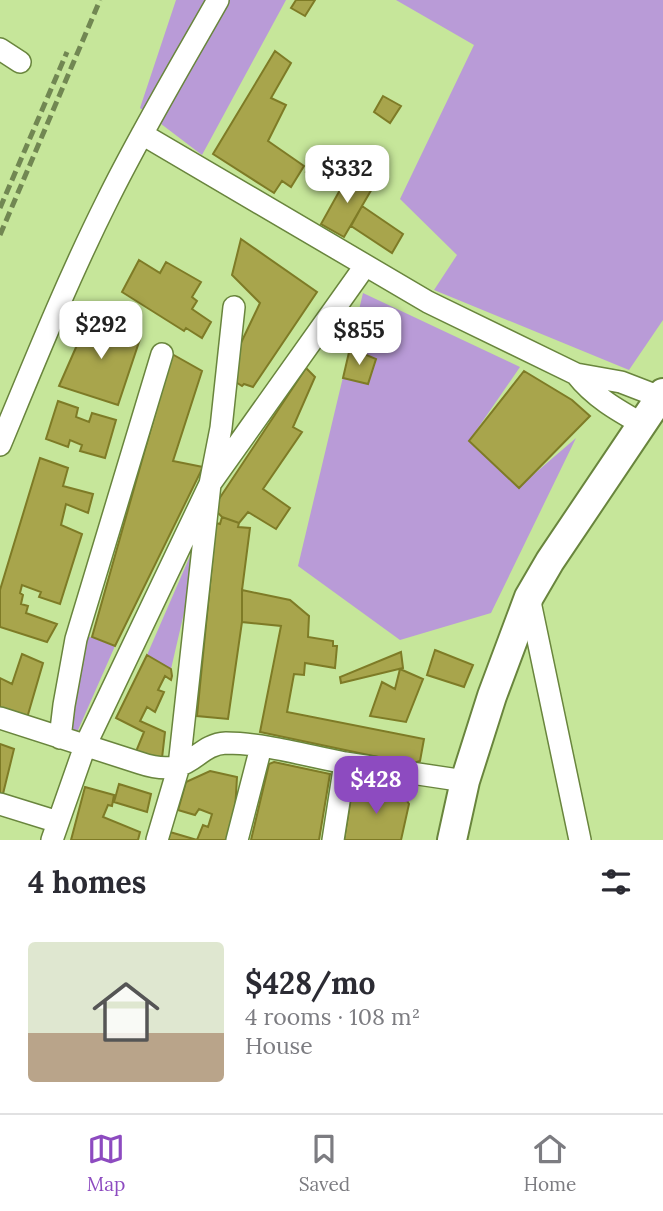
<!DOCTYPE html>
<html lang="en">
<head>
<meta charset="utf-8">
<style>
	body { margin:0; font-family:Lora,serif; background:#f7f7f7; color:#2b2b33; height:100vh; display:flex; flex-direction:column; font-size:26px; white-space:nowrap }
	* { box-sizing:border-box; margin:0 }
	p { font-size:23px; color:#7c7c81 }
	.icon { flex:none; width:38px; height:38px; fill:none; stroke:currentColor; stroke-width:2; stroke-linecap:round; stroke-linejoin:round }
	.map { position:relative; height:840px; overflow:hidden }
	.drawer { display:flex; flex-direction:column; background:#fff; flex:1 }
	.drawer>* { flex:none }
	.price { position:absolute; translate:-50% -60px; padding:0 16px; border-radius:14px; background:#fff; color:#222; font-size:23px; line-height:46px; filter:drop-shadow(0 2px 4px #0008) }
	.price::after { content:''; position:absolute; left:50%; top:42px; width:21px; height:16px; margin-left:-10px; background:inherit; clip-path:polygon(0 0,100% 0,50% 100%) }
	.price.on { background:#8d4bc0; color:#fff }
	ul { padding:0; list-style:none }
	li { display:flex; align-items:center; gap:21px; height:175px; padding:0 28px }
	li+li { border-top:2px solid #e1e1e2 }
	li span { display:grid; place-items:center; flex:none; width:196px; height:140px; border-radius:7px; color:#555 }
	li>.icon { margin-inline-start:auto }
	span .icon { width:84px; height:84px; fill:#fffc; stroke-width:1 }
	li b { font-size:30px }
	h2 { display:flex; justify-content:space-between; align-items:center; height:84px; padding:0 28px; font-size:30px }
	.tab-bar { display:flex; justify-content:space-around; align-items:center; height:98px; border-top:2px solid #e1e1e2; background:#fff; font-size:19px; color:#7c7c81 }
	.tab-bar a { display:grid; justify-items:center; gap:4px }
	.tab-bar .on { color:#8d4bc0 }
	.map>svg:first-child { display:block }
	.green { fill:#b99bd7 }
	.building { fill:#a8a54c; stroke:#7e7b26; stroke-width:2 }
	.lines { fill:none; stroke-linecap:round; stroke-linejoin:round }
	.street-casing { stroke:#69853d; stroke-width:24 }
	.secondary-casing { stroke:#69853d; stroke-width:32 }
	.street { stroke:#fff; stroke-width:21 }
	.secondary { stroke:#fff; stroke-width:28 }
	.rail { stroke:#718752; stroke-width:5; stroke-dasharray:10 5; stroke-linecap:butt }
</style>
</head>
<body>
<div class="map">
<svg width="663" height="840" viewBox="0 0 663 840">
	<rect width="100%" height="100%" fill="#c6e69a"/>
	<path class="green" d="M176,0H286L202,155L140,108Z
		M396,0H663V320L629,370L434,290L457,255L400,199L474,45Z
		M363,293L520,367L469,441L519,487L576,438L491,613L400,640L298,566Z
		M190,556L196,561L171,669L147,655Z
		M82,634L115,646L75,737L65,733Z"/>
	<path class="building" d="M296,0H315L305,16L291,8Z
		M275,51L291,63L271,98L286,105L268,141L304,166L291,187L282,181L274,193L213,154Z
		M383,96L401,106L390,123L374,112Z
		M316,158L327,166L318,180L306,172Z
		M350,172L373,187L344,237L321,224Z
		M362,206L403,234L392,253L351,226Z
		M241,239L317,292L253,387L244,384L242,386L231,379L229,368L260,303L232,275Z
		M139,260L160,273L166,262L201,282L192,297L197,301L192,309L211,322L202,338L186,328L184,331L122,292Z
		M92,311L140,339L118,405L59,386Z
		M350,348L376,359L368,384L343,378Z
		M172,354L202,371L173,461L203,467L115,646L92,637Z
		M306,368L315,377L293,427L302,432L263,489L290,508L276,529L248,512L239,523L222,517L213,508Z
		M524,371L572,400L590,416L519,488L469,441Z
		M58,401L78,408L76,417L89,422L92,413L116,420L105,458L80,451L82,445L70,440L68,447L46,439Z
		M40,458L68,468L63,486L93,494L88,513L66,504L61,525L82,534L60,604L39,597L41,592L22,585L20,593L23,595L21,604L28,606L26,613L57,624L47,642L0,627V590Z
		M222,517L239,523L238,527L250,528L242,590V622L228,719L197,716L216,523L220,524Z
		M242,590L290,600L309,616L308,637L333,641V646H337L335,668L305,663L304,675L294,674L287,712L424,739L420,761L411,764L260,732L281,626L242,622Z
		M435,650L473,665L464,687L427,675Z
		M401,652L403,668L341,683L340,677Z
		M22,654L43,663L27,718L0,710V678L12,684Z
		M147,655L171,669L172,676L171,680L165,676L158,690L164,692L155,712L147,707L140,721L165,732L162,758L135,754L144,732L116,718Z
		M400,669L423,679L406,722L370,716L382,682L395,689Z
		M0,744L14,749L1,802H0Z
		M274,762L330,774L319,840H251L269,764Z
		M210,771L237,777L235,811L227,840H197L203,825L208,827L212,814L199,809L195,815L178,810L186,782Z
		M119,784L151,794L147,812L114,802Z
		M353,786L403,795L409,804L401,840H344Z
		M85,787L114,795L112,806L108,805L103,817L140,832L138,840H71Z
		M170,832L197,840H168Z"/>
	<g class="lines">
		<defs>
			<path id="street" d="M0,49L20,62
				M142,134L428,302L576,374L621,382L660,397
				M576,374C594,397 617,410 642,424
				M0,445C34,363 67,281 107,201C141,132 180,67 218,0
				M529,597L580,840
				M0,718L140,763C152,767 166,770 178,766C196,761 204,744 226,743C263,743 308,756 345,763
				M60,738L64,705L76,639L162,354
				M0,804L58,822
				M52,840L85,746L210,484L365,266
				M157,840L179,766L210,484L221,428L234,307
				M237,840L261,747
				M333,840L345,763L465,781"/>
			<path id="secondary" d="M452,840L465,781L492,696L529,597L550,561L663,393"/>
		</defs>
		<use href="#street" class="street-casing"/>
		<use href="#secondary" class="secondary-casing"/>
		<use href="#street" class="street"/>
		<use href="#secondary" class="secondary"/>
		<path class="rail" d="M0,208L67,52
			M0,235L100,0"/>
	</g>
</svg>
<b class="price" style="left:347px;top:205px">$332</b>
<b class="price" style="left:101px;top:361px">$292</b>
<b class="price" style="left:359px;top:367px">$855</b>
<b class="price on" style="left:376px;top:816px">$428</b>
</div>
<section class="drawer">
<h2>4 homes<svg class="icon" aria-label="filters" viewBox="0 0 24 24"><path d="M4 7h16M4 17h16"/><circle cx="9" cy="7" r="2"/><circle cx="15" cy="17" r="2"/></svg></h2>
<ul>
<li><span style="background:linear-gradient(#dfe7d0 65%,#b9a48a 0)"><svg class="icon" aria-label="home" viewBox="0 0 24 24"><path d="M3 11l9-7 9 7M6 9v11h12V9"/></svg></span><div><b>$428/mo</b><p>4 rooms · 108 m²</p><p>House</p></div></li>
</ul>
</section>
<nav class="tab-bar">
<a class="on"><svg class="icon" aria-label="map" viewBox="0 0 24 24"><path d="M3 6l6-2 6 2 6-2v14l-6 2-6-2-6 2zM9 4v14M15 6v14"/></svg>Map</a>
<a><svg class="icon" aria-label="saved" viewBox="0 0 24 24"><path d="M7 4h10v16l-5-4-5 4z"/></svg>Saved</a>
<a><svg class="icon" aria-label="home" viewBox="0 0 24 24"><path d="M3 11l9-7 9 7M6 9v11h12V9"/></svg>Home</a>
</nav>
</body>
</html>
